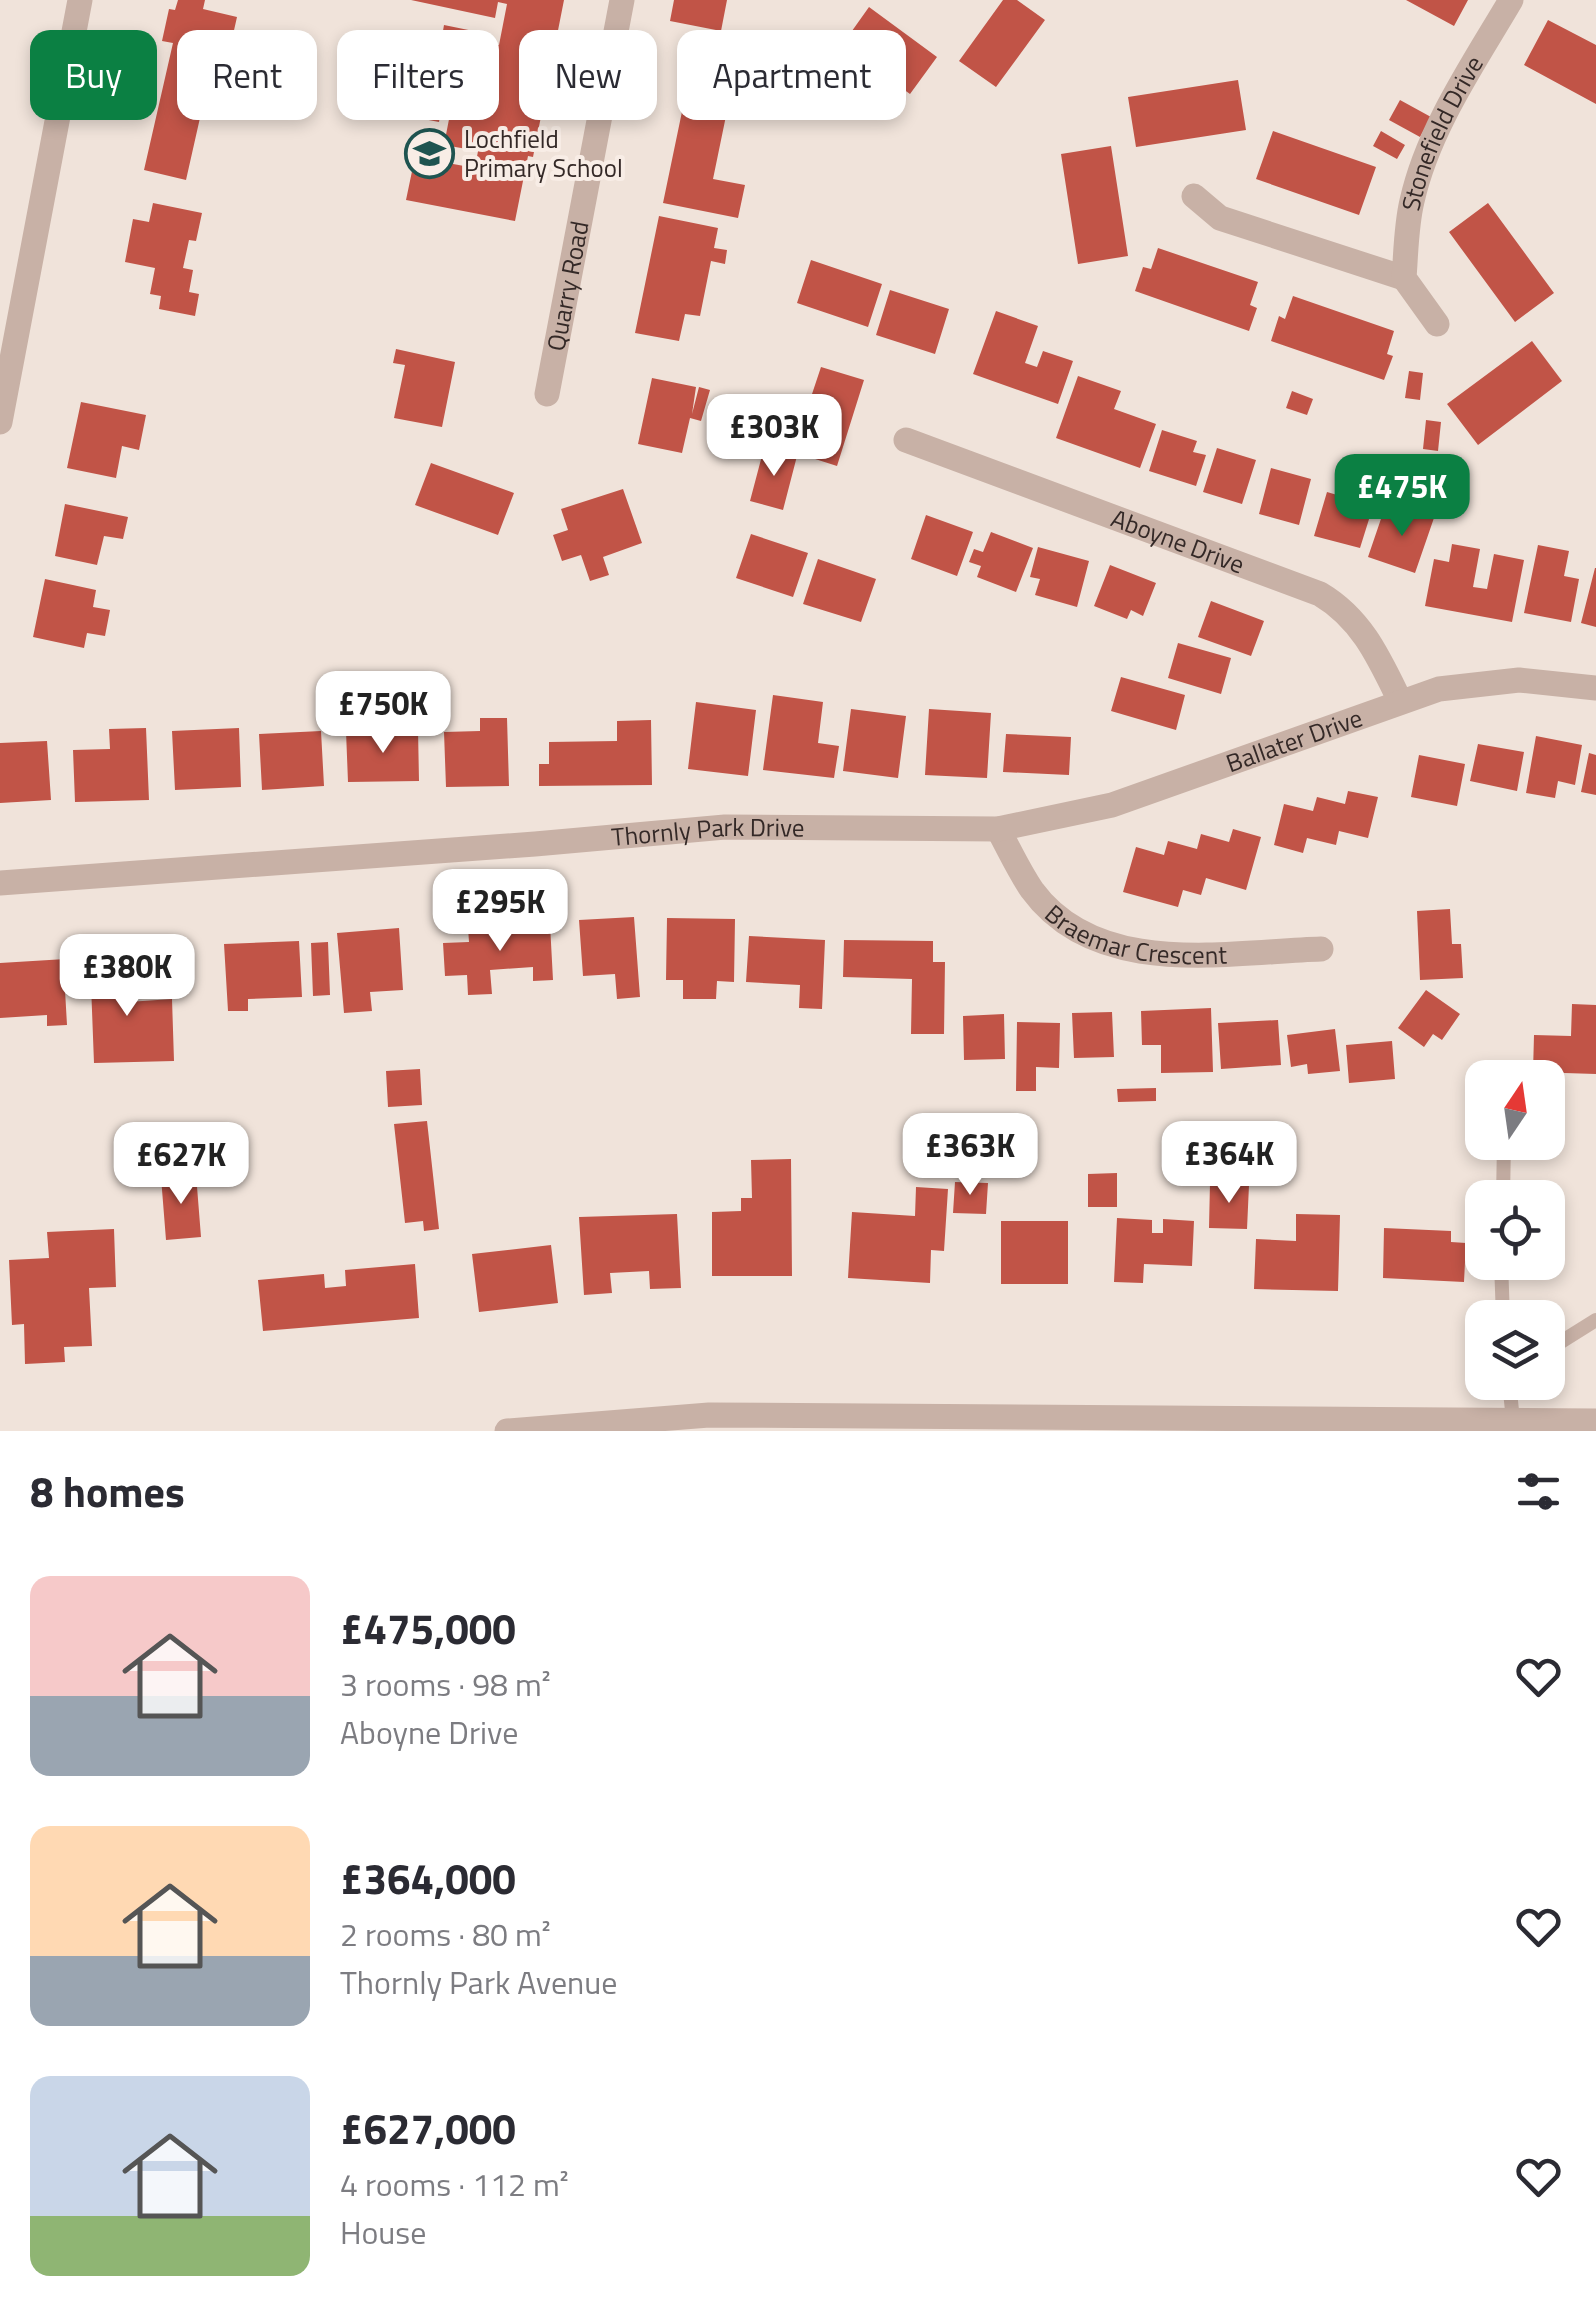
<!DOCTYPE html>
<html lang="en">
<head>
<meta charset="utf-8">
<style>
	body { margin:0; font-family:"Titillium Web",sans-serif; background:#f7f7f7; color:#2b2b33; height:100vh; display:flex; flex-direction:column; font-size:38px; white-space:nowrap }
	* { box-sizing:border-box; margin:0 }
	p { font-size:32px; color:#7c7c81 }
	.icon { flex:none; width:55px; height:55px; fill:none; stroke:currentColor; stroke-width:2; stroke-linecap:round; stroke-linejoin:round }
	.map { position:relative; height:1431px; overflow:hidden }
	.drawer { display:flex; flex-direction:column; background:#fff; flex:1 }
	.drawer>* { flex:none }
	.guide { position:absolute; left:30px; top:30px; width:1000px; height:90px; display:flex; gap:20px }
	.needle { width:65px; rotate:13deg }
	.buttons { position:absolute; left:1465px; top:1060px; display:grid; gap:20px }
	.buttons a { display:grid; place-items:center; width:100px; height:100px; border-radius:20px; background:#fff; box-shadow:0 5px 15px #0003; font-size:50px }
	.price { position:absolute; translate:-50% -85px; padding:0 22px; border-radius:20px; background:#fff; color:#222; font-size:32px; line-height:65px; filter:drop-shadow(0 2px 5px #0008) }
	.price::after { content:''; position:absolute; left:50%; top:60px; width:30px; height:22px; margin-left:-15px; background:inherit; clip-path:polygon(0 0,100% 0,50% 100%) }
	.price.current { background:#0b8043; color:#fff }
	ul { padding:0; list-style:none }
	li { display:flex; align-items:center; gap:30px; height:250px; padding:0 30px }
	li span { display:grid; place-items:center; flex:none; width:280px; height:200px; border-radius:20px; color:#555 }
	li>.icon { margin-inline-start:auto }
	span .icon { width:120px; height:120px; fill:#fffc; stroke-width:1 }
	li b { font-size:42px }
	h2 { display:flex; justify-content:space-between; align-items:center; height:120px; padding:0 30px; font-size:42px }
	.chip { padding:0 35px; border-radius:20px; background:#fff; box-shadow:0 5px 15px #0003; font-size:35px; line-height:90px }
	.chip.current { background:#0b8043; color:#fff }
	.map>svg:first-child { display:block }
	.building { fill:#c15447 }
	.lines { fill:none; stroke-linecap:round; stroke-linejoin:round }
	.lane { stroke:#c8b1a6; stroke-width:14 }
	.street { stroke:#c8b1a6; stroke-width:25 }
	.labels { text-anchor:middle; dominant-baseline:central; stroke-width:8; stroke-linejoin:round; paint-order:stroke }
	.street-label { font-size:25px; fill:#342927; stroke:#f8ede6 }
	.poi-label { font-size:25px; fill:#342927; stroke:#f8ede6; text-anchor:start }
</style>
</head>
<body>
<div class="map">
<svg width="1596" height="1431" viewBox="0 0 1596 1431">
	<rect width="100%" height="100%" fill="#f0e3da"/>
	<path class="building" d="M178,0H205L203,9L237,17L230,48L241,51L236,75L211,69L186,180L144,170L173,43L162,41L169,9L175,10Z
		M411,0H564L533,157L528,156L515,221L406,200L415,157L475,168L478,151L444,145L451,109L485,115L488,102L444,94L439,122L387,112L397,63L448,73L450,63L494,71L496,58L440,48L444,25L488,34L486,43L499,45L507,4L498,2L495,18Z
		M674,0H727L721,31L670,21Z
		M1003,0H1017L1045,20L996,87L959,61Z
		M1406,0H1468L1454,26Z
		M869,7L937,57L910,94L842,45Z
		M1548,20L1596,45V104L1524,65Z
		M1238,80L1246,130L1136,147L1128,97Z
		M1400,100L1431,117L1420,137L1389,120Z
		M684,102L727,111L713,179L745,185L738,218L663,203Z
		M1273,131L1376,167L1359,215L1256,179Z
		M1381,131L1405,145L1397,159L1373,146Z
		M1111,146L1128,256L1078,264L1061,154Z
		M153,203L202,213L196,241L189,240L183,268L193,270L189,292L199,294L195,316L159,309L161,296L150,294L155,268L125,262L133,219L149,222Z
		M1488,203L1554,293L1515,322L1449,232Z
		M659,216L718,228L714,248L727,250L725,264L711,261L700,316L685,314L679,341L635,333Z
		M1158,248L1258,282L1250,305L1257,308L1249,331L1135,291L1143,267L1151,269Z
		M811,260L882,284L868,327L797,303Z
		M890,290L949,309L935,354L876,335Z
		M1293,296L1394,331L1387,354L1393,356L1384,380L1271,341L1279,316L1285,319Z
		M996,311L1038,326L1025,363L1037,367L1043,351L1073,361L1058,404L973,374Z
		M1532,341L1562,381L1478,445L1447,404Z
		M396,349L455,362L442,427L394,418L405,365L393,363Z
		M821,367L864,380L837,466L784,449L798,407L824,415L827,402L811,397Z
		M1409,371L1423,373L1420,400L1405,398Z
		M1078,376L1121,391L1114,409L1156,424L1140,468L1056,438Z
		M652,378L696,387L692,414L699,387L710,390L701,421L690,418L682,453L638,444Z
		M1292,391L1313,399L1307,415L1286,408Z
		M81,402L146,415L139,450L122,446L116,478L67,468Z
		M1426,420L1441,422L1438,451L1423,449Z
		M1162,430L1197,441L1193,452L1206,455L1196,486L1149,471Z
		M764,448L797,456L783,510L750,501Z
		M1217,448L1256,460L1242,504L1203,492Z
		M431,463L514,493L498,535L415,505Z
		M1271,468L1311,479L1299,525L1259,514Z
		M623,489L642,543L603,557L609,575L590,581L581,555L562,561L553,535L568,530L561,509Z
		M1327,492L1361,502L1358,513L1370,516L1360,548L1314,536Z
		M65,504L128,517L123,539L104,536L97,565L55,556Z
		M1411,508L1435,515L1415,573L1368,557L1384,510L1408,518Z
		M926,515L973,532L957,576L911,559Z
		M991,532L1033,548L1016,592L977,577L981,566L969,562L974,549L983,552Z
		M751,534L808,553L793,597L736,578Z
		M1452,544L1480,549L1473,587L1487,589L1494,554L1524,560L1512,622L1425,606L1434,559L1449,562Z
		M1538,545L1569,551L1564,576L1579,579L1571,622L1524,613Z
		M1038,547L1089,561L1077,607L1035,595L1040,579L1030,577Z
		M818,559L876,579L861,622L803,604Z
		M1110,565L1156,583L1143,616L1131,610L1127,619L1094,606Z
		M1595,568H1596V627L1581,623Z
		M45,579L96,590L93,607L110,610L105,636L87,633L84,648L33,637Z
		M1211,601L1264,621L1251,656L1198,637Z
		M1178,643L1231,658L1221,694L1168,678Z
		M1121,677L1185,695L1176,730L1111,711Z
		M773,695L823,702L818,743L839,746L834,778L763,770Z
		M696,702L756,710L748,776L688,769Z
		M851,709L906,716L898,778L843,771Z
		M929,709L991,713L987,778L925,775Z
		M480,718H507L509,786L446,787L444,732L480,731Z
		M651,720L652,785L539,786V764H549V742L617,741V721Z
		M146,728L149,800L75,802L73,750L110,749L109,729Z
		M239,728L241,787L175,790L172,731Z
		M418,729L419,781L348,782L346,731Z
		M321,731L324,786L262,790L259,734Z
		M1006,734L1071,737L1069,775L1003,772Z
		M1536,736L1582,745L1575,785L1558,781L1555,798L1526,793Z
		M47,741L51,800L0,803V743Z
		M1478,744L1524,752L1517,791L1470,781Z
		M1589,753L1596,755V795L1581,792Z
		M1419,755L1465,764L1457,806L1411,797Z
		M1348,791L1378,797L1368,838L1339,831L1336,845L1307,838L1303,853L1274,845L1284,804L1313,811L1317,797L1345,804Z
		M1233,829L1261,837L1246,890L1206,878L1201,895L1183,890L1178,907L1123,892L1136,847L1164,855L1168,841L1197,849L1201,834L1229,842Z
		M1450,909L1452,944H1461L1463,978L1420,980L1417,911Z
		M634,917L640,997L617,999L615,974L583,976L579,920Z
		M667,918L735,919L734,982L717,981L716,999H683V980H666Z
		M550,924L553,980L533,981V967L490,970L492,994L468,995L467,975L445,976L443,943L469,942L468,928Z
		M399,928L403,990L370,992L372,1011L344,1013L337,933Z
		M749,936L825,940L822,1009L799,1008L800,985L746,982Z
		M844,940L933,941V962H945L944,1034H911L912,979L843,977Z
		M299,941L302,997L248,999V1011H228L224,944Z
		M328,942L330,995L313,996L311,943Z
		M125,957L128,1002L172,999L174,1061L94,1063L90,958Z
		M82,958L85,989L65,990L67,1025L47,1026V1015L0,1018V963Z
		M1426,990L1460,1014L1442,1040L1433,1034L1424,1047L1398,1028Z
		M1572,1004L1596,1005V1074L1533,1072L1534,1035L1571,1036Z
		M1211,1008L1213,1072L1161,1073V1045H1142L1141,1011Z
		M1112,1012L1114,1057L1074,1058L1072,1013Z
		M1004,1014L1005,1059L964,1060L963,1016Z
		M1278,1020L1281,1065L1221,1069L1218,1023Z
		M1017,1022L1060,1023L1059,1068L1036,1067V1091H1016Z
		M1335,1029L1340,1071L1308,1074L1307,1064L1291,1067L1287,1035Z
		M1392,1041L1395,1079L1349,1083L1346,1045Z
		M420,1069L422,1105L388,1107L386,1071Z
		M1156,1088V1101L1118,1102L1117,1089Z
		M427,1121L439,1229L424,1231L423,1221L405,1223L394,1124Z
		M791,1159L792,1276H712V1212L741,1211V1198H752L751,1160Z
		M1117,1173V1207H1088V1174Z
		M196,1174L201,1237L166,1240L161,1177Z
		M955,1182L988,1183L986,1214L953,1213Z
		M1210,1183L1249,1185L1247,1229L1209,1228Z
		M916,1187L948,1189L944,1251L931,1250L930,1283L848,1278L852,1212L915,1216Z
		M677,1214L681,1288L650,1289L649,1271L610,1273L612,1293L584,1295L579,1217Z
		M1296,1214L1340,1215L1338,1291L1254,1289L1256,1239L1296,1241Z
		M1117,1218L1152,1220V1233H1163V1219L1194,1221L1192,1266L1144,1264L1143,1283L1114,1282Z
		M1001,1221H1068V1284H1001Z
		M1384,1228L1451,1231V1242L1466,1243L1464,1282L1383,1278Z
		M114,1229L116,1287L89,1288L92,1346L64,1347L65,1362L25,1364L24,1324L12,1325L9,1260L49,1258L47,1232Z
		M551,1245L558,1303L479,1312L472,1254Z
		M415,1264L419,1318L263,1331L258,1280L324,1274L325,1288L346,1286L345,1270Z"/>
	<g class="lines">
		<path class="lane" d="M1505,1078V1076
			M1503,1198L1504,1142
			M1501,1262L1503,1318
			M1548,1350L1596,1320
			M1509,1382L1513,1420"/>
		<g class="street">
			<path d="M1194,196L1220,218L1404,278"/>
			<path id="s1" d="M1437,324L1404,278C1406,253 1406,226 1412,201C1428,129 1474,63 1511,0"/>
			<path id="s2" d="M547,394L622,0"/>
			<path d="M0,422L80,0"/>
			<path id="s3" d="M906,440L1320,594C1362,619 1379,658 1400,701"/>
			<path id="s4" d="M998,829C1009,849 1019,871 1032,890C1097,979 1227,952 1321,949"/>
			<path id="s5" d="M0,883L535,844L725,827L998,829L1112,805L1439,689L1519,680L1596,688"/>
			<path d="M507,1431L709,1415L1596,1421"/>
		</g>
	</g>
	<defs>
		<symbol id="school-ring" viewBox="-11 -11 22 22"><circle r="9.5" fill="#f8ede6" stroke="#1e5450" stroke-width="1.5"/><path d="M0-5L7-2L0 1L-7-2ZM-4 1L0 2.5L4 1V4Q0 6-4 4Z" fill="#1e5450"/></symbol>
	</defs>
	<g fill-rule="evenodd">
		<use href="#school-ring" x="402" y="126" width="55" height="55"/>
	</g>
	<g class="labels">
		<g class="street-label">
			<text stroke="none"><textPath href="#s1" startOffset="208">Stonefield Drive</textPath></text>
			<text stroke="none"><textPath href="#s2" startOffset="110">Quarry Road</textPath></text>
			<text stroke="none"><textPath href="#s3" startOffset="290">Aboyne Drive</textPath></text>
			<text stroke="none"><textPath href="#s5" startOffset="1310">Ballater Drive</textPath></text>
			<text stroke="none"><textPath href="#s5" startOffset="710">Thornly Park Drive</textPath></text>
			<text stroke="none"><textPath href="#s4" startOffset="190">Braemar Crescent</textPath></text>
		</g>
		<g class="poi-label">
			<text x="464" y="139">Lochfield<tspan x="464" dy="29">Primary School</tspan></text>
		</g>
	</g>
</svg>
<div class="buttons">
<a><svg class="needle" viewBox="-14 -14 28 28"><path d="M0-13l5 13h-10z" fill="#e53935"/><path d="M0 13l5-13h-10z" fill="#7c7c81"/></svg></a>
<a><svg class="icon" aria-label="locate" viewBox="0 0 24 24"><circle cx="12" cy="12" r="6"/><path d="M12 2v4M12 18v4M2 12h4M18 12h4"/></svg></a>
<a><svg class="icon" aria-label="layers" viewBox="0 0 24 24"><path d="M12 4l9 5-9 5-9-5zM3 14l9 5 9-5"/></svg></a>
</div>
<b class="price" style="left:774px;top:479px">£303K</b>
<b class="price current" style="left:1402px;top:539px">£475K</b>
<b class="price" style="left:383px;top:756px">£750K</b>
<b class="price" style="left:500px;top:954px">£295K</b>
<b class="price" style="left:127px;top:1019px">£380K</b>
<b class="price" style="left:970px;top:1198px">£363K</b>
<b class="price" style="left:1229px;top:1206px">£364K</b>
<b class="price" style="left:181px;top:1207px">£627K</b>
<div class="guide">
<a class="chip current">Buy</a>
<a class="chip">Rent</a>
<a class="chip">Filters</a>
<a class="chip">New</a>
<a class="chip">Apartment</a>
</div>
</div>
<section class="drawer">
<h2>8 homes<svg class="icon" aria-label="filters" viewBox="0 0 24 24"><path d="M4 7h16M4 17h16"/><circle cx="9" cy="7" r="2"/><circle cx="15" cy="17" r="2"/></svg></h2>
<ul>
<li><span style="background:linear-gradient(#f6c9c9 60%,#9aa5b1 0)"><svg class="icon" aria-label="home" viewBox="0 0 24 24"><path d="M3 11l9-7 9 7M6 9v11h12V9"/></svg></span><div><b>£475,000</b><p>3 rooms · 98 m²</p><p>Aboyne Drive</p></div><svg class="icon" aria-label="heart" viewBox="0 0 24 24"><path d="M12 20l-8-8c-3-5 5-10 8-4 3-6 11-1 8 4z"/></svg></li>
<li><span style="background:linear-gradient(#ffd9b3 65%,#9aa5b1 0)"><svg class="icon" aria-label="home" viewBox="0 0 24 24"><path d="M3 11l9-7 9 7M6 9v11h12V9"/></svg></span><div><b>£364,000</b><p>2 rooms · 80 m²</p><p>Thornly Park Avenue</p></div><svg class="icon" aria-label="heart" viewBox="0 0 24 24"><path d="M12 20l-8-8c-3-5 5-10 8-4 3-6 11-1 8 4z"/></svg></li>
<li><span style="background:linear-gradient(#c9d6e8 70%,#8fb573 0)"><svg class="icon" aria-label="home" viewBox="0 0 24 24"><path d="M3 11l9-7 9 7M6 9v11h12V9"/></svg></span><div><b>£627,000</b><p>4 rooms · 112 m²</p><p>House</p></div><svg class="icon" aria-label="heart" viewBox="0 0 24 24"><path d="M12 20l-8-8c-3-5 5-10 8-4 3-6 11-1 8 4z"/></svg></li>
</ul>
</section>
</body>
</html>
